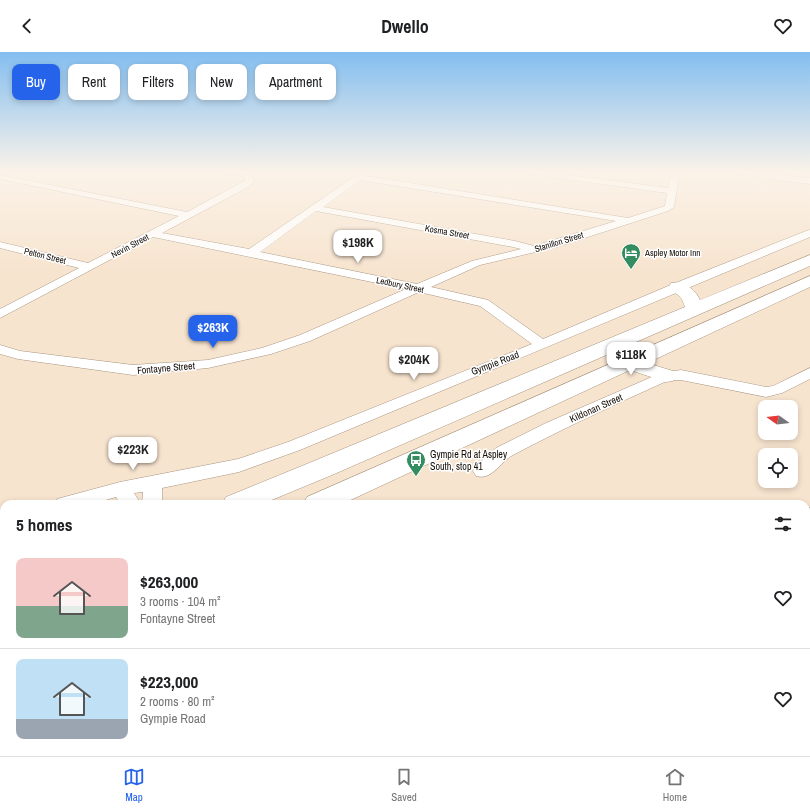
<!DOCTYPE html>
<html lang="en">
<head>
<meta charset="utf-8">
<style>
	body { margin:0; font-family:"Archivo Narrow",sans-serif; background:#f2f2f2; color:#202124; height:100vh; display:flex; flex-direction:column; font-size:15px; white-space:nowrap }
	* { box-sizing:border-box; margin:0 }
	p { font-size:13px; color:#757577 }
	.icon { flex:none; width:22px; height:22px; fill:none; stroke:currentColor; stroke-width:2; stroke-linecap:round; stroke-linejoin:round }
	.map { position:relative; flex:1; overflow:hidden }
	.drawer { position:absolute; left:0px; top:448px; width:810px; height:256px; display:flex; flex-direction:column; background:#fff; border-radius:12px 12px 0 0; box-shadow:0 2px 6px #0003 }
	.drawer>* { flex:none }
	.banner { position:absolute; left:12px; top:12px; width:400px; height:36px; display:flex; gap:8px }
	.needle { width:26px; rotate:284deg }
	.tools { position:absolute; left:758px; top:348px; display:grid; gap:8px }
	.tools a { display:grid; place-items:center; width:40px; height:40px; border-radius:8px; background:#fff; box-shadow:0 2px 6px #0003; font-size:20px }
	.price { position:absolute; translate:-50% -34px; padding:0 9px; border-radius:8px; background:#fff; color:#222; font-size:13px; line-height:26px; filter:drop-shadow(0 1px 2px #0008) }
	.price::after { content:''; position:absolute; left:50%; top:24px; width:12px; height:9px; margin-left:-6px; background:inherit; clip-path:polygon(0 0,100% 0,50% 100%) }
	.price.current { background:#2563eb; color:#fff }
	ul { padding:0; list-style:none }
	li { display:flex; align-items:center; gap:12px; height:100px; padding:0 16px }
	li+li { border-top:1px solid #e0e0e0 }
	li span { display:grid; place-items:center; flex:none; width:112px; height:80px; border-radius:8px; color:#555 }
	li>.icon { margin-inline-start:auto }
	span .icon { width:48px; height:48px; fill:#fffc; stroke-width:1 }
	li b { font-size:17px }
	h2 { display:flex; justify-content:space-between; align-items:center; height:48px; padding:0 16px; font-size:17px }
	.chip { padding:0 14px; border-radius:8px; background:#fff; box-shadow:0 2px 6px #0003; font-size:14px; line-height:36px }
	.chip.current { background:#2563eb; color:#fff }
	header { display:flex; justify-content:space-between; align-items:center; height:52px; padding:0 16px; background:#fff; font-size:18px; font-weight:800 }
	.dock { display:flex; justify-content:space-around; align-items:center; height:56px; border-top:1px solid #e0e0e0; background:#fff; font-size:11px; color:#757577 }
	.dock a { display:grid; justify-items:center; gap:2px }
	.dock .current { color:#2563eb }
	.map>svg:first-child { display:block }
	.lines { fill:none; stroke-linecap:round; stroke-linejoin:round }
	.street-casing { stroke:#a89682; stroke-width:1 }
	.highway-casing { stroke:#a89682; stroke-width:1 }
	.street { fill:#fff; fill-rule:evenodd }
	.highway { fill:#fff; fill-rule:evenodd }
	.labels { text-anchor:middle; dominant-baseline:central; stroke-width:3; stroke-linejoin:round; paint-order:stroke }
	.far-street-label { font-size:9px; fill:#140d07; stroke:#fff }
	.far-poi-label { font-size:9px; fill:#140d07; stroke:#fff; text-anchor:start }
	.street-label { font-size:10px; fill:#140d07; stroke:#fff }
	.poi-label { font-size:10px; fill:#140d07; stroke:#fff; text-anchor:start }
</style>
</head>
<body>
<header><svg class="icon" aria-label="back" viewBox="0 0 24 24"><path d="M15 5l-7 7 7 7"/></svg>Dwello<svg class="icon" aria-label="heart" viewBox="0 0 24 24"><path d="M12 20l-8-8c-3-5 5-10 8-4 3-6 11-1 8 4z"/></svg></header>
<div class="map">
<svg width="810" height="704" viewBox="0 0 810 704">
	<rect width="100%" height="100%" fill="#f7e4cf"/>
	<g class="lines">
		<defs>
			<path id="street" d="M221,120H249L254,128L250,134L162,181L249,197L361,120H370L366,124L628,166L665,154L667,141L529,122L525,120H545L668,136L672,120H680L674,155L668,159L557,195L480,213L431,235L488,248L543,287L673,232L806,179L810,178V185L300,398L239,420L162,436V452H142L143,440L134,441L141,452H120L116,445L92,452H54L57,447L120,430L238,407L288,390L532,292L480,254L419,240L310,289L271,302L208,316L133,323L18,307L0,302V293L20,299L133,313L208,308L262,296L300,283L406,237L153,185L0,266V257L79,216L0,196V190L88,211L179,164L0,127V123L187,160L246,128L242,122H225ZM360,128L616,169L534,194L515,189L323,155ZM316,159L513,195L521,197L472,209L417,232L260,200Z
				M733,120H754L810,126V132L737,122Z
				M810,316V327L782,341L766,345L681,328H669C616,352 564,376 513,403C500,410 492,429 476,424L473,419L476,414L496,396L546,371L661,321L681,318L766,335L773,334Z
				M810,456V472L806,473V457Z
				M4,464V480L0,481V465Z
				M0,600H4V624H0Z
				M58,700H87L85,704H56Z
				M392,700H420L418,704H390Z
				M756,700H791L793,704H758Z"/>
			<path id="highway" d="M810,203V214L332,423L262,452H222L226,445L314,409L685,255C680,239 676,245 669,235L671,231C684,228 695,237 700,248Z
				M810,224V235L647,311L673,319L676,324L673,329L666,330L630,318L342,452H303L307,445Z
				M4,513V541L0,542V514Z
				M4,550V580L0,581V551Z"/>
		</defs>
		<use href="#street" class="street-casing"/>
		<use href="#highway" class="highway-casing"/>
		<use href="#street" class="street"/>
		<use href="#highway" class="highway"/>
	</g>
	<linearGradient id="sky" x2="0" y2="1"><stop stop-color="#83bef0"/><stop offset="0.55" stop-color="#fbf3e9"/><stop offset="1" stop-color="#fbf3e9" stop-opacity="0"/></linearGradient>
	<rect width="810" height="218" fill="url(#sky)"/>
	<defs>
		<symbol id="hotel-pin" viewBox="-11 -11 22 30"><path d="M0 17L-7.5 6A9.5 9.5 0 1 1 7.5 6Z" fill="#348c61" stroke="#fff"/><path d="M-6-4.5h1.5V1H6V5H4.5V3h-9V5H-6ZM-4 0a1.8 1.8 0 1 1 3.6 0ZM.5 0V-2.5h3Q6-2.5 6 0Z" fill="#fff"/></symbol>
		<symbol id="bus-pin" viewBox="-11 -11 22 30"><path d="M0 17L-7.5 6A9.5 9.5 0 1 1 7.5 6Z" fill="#348c61" stroke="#fff"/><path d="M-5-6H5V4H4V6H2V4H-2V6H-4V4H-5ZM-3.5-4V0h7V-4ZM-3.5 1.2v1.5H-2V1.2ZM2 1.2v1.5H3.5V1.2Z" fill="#fff"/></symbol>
	</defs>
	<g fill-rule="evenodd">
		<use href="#hotel-pin" x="620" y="190" width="22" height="30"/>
		<use href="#bus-pin" x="405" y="397" width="22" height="30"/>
	</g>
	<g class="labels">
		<g class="far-street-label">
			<text transform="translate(447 180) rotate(10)">Kosma Street</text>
			<text transform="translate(559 190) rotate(-17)">Stanillon Street</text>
			<text transform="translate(130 194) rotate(-28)">Nevin Street</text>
			<text transform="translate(45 204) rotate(14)">Pelton Street</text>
			<text transform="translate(400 233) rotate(12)">Ledbury Street</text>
		</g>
		<g class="far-poi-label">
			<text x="645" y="201">Aspley Motor Inn</text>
		</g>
		<g class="street-label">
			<text transform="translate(495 311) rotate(-21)">Gympie Road</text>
			<text transform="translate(166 316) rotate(-5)">Fontayne Street</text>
			<text transform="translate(596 356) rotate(-24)">Kildonan Street</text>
		</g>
		<g class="poi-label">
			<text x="430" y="402">Gympie Rd at Aspley<tspan x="430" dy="12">South, stop 41</tspan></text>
		</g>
	</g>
</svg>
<div class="tools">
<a><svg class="needle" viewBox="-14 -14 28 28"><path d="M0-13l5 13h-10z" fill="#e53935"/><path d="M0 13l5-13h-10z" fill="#757577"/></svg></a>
<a><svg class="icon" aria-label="locate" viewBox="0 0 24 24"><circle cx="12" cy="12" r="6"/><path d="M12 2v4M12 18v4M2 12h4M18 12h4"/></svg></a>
</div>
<b class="price" style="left:358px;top:212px">$198K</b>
<b class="price current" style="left:213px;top:297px">$263K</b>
<b class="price" style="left:631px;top:324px">$118K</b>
<b class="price" style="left:414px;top:329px">$204K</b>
<b class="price" style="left:133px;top:419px">$223K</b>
<div class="banner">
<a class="chip current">Buy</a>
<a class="chip">Rent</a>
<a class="chip">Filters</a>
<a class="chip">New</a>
<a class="chip">Apartment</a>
</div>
<section class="drawer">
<h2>5 homes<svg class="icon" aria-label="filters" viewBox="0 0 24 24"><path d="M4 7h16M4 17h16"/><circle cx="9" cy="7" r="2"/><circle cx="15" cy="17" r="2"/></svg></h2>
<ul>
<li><span style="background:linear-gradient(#f6c9c9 60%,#7fa58c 0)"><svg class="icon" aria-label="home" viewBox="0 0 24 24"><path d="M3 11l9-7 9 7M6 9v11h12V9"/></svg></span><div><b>$263,000</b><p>3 rooms · 104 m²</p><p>Fontayne Street</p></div><svg class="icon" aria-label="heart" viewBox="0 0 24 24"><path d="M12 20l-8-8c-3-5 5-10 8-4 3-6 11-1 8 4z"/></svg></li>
<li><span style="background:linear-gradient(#bfe0f5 75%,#9aa5b1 0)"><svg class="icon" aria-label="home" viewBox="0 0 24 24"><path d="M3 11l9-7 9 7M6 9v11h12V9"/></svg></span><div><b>$223,000</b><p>2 rooms · 80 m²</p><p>Gympie Road</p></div><svg class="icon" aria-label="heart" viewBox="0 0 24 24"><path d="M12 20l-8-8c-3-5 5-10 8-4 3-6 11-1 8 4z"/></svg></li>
</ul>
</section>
</div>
<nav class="dock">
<a class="current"><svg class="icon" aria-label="map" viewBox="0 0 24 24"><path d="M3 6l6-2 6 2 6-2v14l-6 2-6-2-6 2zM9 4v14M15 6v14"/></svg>Map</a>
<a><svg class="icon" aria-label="saved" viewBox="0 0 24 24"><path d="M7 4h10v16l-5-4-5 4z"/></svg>Saved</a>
<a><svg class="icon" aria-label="home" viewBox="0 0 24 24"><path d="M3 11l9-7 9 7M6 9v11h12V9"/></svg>Home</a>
</nav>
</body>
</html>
